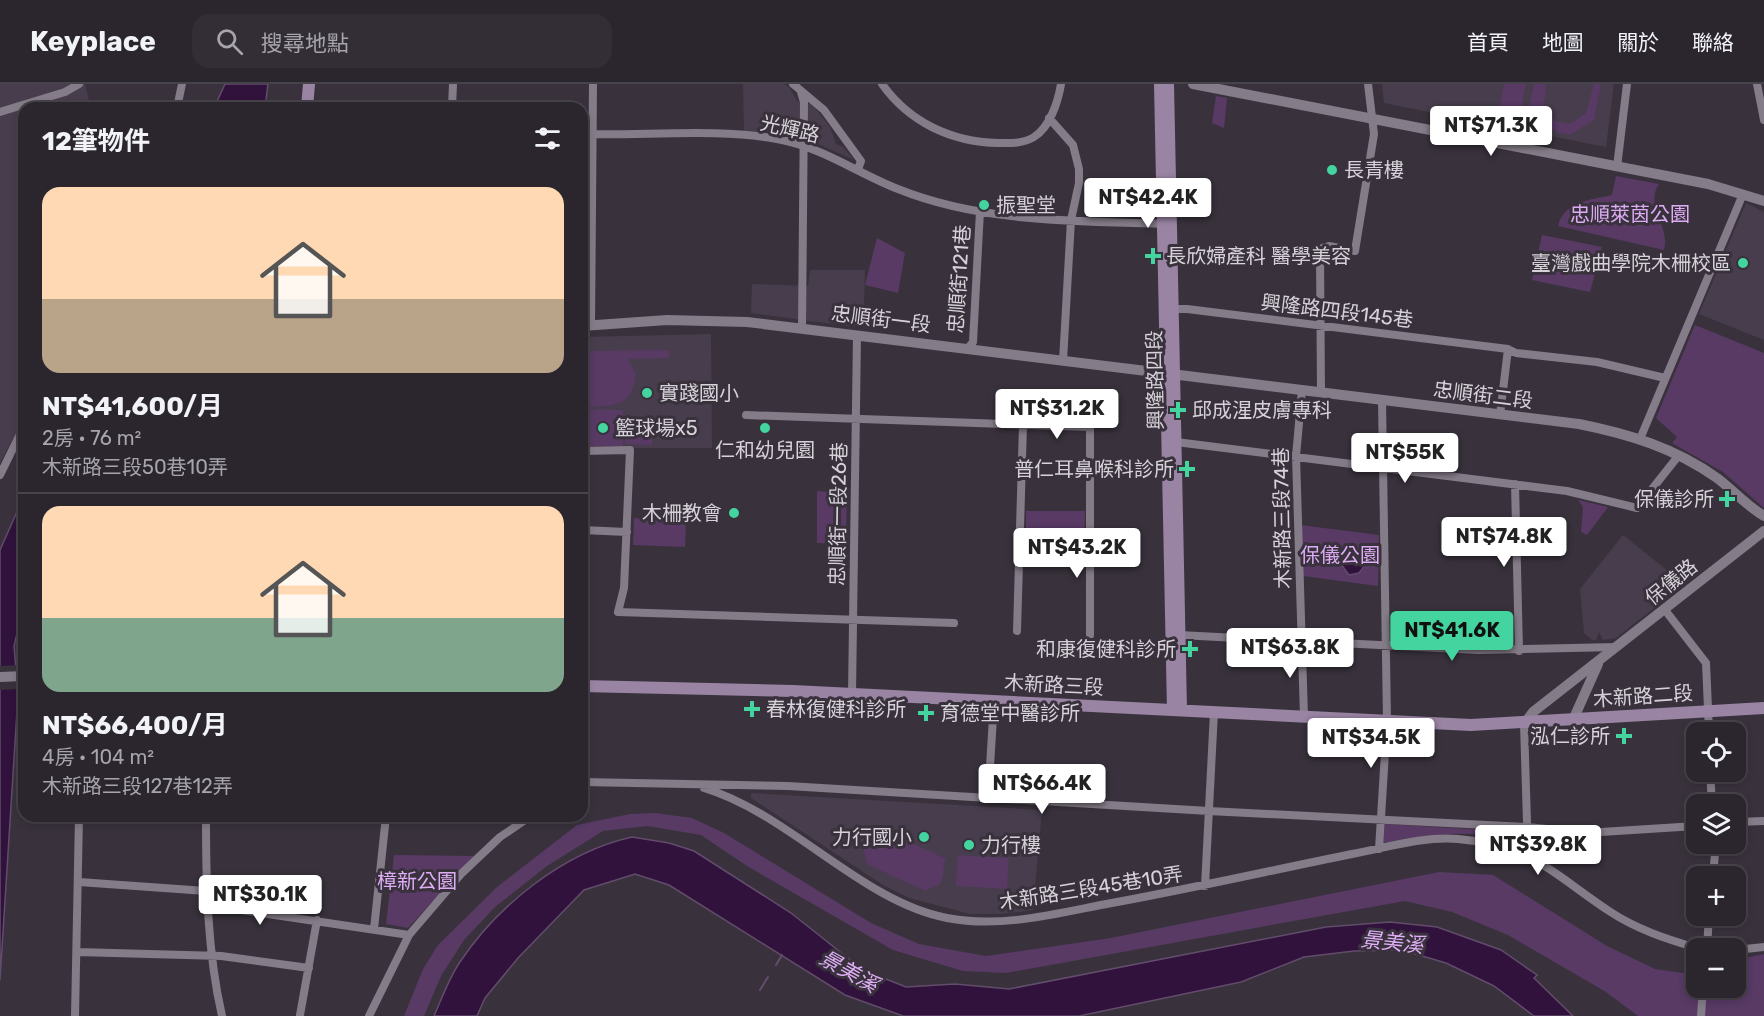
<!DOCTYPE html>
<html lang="zh-TW">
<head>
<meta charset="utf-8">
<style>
	body { margin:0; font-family:Rubik,"Noto Sans TC",sans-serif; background:#332e36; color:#f1f3f6; height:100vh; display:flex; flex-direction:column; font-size:22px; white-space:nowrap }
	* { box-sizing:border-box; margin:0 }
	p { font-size:20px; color:#a6a5aa }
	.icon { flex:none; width:33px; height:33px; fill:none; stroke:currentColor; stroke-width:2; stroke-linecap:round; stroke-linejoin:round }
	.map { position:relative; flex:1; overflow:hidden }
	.details { position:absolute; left:18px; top:18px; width:570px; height:720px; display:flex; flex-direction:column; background:#2b262e; border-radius:18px; box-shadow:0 3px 9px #0003,0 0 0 2px #47434a }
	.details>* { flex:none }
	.controls { position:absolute; left:1686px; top:638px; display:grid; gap:12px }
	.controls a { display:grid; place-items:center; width:60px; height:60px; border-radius:12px; background:#2b262e; box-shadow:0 3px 9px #0003,0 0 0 2px #47434a; font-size:30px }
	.price { position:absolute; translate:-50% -51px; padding:0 14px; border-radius:6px; background:#fff; color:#222; font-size:20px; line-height:39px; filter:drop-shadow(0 2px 3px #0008) }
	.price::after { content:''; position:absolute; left:50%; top:36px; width:18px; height:14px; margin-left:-9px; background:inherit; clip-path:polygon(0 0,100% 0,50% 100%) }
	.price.selected { background:#43d4a0; color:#111 }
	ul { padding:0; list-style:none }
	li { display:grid; align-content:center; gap:12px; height:318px; padding:0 24px }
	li+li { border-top:2px solid #47434a }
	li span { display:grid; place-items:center; height:186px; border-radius:18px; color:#555 }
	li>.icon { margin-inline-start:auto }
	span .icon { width:108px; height:108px; fill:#fffc; stroke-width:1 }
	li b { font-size:26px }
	h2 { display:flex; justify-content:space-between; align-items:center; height:72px; padding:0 24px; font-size:26px }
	header { display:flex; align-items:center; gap:36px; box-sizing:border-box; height:84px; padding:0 30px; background:#2b262e; border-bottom:2px solid #47434a }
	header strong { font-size:28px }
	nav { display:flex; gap:33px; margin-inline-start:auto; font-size:21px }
	.search { width:420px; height:54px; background:#332e36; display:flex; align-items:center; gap:15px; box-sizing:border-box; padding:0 21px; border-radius:18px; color:#a6a5aa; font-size:22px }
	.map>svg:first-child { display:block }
	.built { fill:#473d4c }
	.green { fill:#583a65 }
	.water { fill:#30123c; stroke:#624c6b; stroke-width:1.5 }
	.pier { fill:#39323d }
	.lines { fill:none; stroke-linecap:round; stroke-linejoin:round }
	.stream { stroke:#624c6b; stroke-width:2 }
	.minor { stroke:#847c88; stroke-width:8 }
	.tertiary { stroke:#847c88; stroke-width:10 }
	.secondary { stroke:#9a84a4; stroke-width:12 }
	.poi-dot { fill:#43d4a0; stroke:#39323d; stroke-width:2 }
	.labels { text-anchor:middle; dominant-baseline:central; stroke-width:6; stroke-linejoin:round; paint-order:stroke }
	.street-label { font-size:20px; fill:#d7d2d9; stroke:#39323d }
	.poi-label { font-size:20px; fill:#d7d2d9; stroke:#39323d; text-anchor:start }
	.park-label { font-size:20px; fill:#ddacf4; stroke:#39323d }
	.water-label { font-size:21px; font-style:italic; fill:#e0aff7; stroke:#39323d }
</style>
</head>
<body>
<header>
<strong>Keyplace</strong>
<div class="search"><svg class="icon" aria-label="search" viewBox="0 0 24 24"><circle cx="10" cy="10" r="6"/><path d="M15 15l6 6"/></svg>搜尋地點</div>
<nav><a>首頁</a><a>地圖</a><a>關於</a><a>聯絡</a></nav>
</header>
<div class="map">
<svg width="1764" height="932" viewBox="0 0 1764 932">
	<rect width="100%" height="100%" fill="#39323d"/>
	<path class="built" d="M0,0H85L91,24H24V334L0,379Z
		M743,0H784L789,3L797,17L809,19L816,25L830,43L836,60L843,63L854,76L809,56L776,48L744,47Z
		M1382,0H1614L1606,63L1384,19Z
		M1746,119L1764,128V256L1699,230Z
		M810,186H865L864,222H856L855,243L751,229L752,200L808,202Z
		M711,250L712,364H582V253Z
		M1623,451L1673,491L1676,503L1673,509L1616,554L1603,556L1599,548L1596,556H1592L1584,549L1580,505Z
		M751,709L1042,726L1033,826L1001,830H970L909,814L883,801L751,714Z"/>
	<path class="green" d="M1504,0H1526L1520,31L1499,27Z
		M1534,0H1546L1544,23L1555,37L1570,40L1586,29L1594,0H1601L1594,36L1570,51L1556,48L1537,32L1534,44L1525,42Z
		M1216,12L1227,14L1224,44L1212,39Z
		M1616,92L1659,100C1644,123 1671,143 1664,166L1558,142C1564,117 1591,116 1612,111Z
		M1542,151L1602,163L1590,208L1532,196Z
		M877,154L905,169L898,209L865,201Z
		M1695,241L1764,269V424L1723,388L1672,359L1677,353L1656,334Z
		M669,266V274L628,275L636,290C632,325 611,322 582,323V267Z
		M582,325L623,326V362H582Z
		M625,333H651L652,361L625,360Z
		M817,407L847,409L846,460L817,459Z
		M1578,416L1608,423L1587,451L1581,448L1583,423Z
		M1026,427H1085L1084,455L1026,454Z
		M634,434L686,436L685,463L633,461Z
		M1300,441L1379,451L1378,502L1303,492Z
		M655,729L692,734L724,749L871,839L919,860L986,872L1111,854L1439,788L1493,791L1607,862L1655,885L1696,891V903H1736V876L1764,870V932H1638L1606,908L1508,851L1452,828L1405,817L1006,889L963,887L893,866L747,782L701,751L647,742L603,747L547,782L495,823L464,856L441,892L424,932H404L423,885L438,861L497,803L577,741L630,730Z
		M1385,740L1520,748L1521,764C1480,740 1427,752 1383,759Z
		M876,742L946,775C942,783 945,790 940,800L925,807L867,780L863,763L869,755L877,751L873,749Z
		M394,771L474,772L408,844L386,840Z
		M958,771L1009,774L1007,805L956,802Z"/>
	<path class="water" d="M225,0H268L265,24H214Z
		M24,412V521L14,562L18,611L0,896V466Z
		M1355,472L1366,480L1359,489L1349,491L1341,480Z
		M632,753L669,759L694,767L791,829L863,886L906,903L955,900L1009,905L1326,843L1390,838L1437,843L1501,866L1537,891L1534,894L1573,932H1534L1494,902L1446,879L1402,866L1354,867L1304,873L1241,898L1079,932H903L845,911L669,801L635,790L584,806L518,874L485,914L477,932H434C442,914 449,894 460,878C498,821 564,768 632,753Z"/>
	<path class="pier" d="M18,581L20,605L0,606V582Z"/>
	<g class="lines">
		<path class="stream" d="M776,881L782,871
			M760,906L768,893"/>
		<path class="minor" d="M793,0L824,26L861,77L858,85
			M882,0C909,38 951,58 998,59C1010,59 1023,60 1034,53C1050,43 1058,18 1061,0
			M1757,0L1764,36
			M801,8L804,18L802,244
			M177,24L182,0
			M452,24L453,0
			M0,28L65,8L79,0
			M1049,34L1073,61L1079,85V99L1071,136L1063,277
			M582,50C642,52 719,44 777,55C822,63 857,89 898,105C982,139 1079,137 1168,140
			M1617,83L1627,0
			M1171,225H1187L1508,265L1516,269L1597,278L1665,294
			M591,242L593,0
			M968,264L973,258L980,127
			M1302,306L1296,372L1304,632
			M1321,309L1320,168L1322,164L1329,162L1355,167L1374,50L1368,0
			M746,331L1090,343V551
			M1500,331L1508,265
			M1640,355L1743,110
			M1176,358L1567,407L1637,424L1679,371
			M582,367L630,366L624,504L618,528L954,539
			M0,391L24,342
			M1515,400L1519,567
			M582,446L627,448
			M1665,526L1706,579L1709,648
			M1017,547L1023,341
			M1179,551L1478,566L1617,563
			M852,610L857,251
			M1524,640L1528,771
			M1710,687L1712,720
			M582,698L788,702L1209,727L1528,743L1585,749L1696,742
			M704,704C790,730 862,818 947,834C998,844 1051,831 1101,821C1185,806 1268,787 1352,770C1385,764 1423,752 1458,755C1531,761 1552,789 1609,827C1636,845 1666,855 1697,864
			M988,715L994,617
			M206,732C206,800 207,866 222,932
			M1736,738L1764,737
			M1379,765L1387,637L1382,316
			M1713,792L1716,759
			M79,798L206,807
			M1205,802L1214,628
			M207,821L409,851
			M374,845L386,732
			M1707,864L1709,831
			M1736,866L1764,863
			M77,868L221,872L309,884
			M300,931L317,836
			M75,932L79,732
			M369,932L409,851L462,789L500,753L531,732
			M1701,932L1703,903"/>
		<path class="tertiary" d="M1193,0L1708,100L1764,117
			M582,242L667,236L747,238L1579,340C1629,350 1675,364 1717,394C1733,406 1747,422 1764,432
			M0,593L24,592
			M1573,636L1598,580
			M1524,640L1533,628L1764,447"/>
		<path class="secondary" d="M1160,0L1173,626
			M1168,0L1181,626
			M307,24L309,0
			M582,602L793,607L1471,641L1764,624"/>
	</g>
	<g class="poi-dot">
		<circle cx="1332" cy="86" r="6"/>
		<circle cx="984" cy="121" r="6"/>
		<path d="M1150 163h6v6h6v6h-6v6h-6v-6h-6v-6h6z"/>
		<circle cx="1743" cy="179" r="6"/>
		<circle cx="647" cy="309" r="6"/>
		<path d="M1175 317h6v6h6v6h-6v6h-6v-6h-6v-6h6z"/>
		<circle cx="603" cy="344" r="6"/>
		<circle cx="765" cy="344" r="6"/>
		<path d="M1184 376h6v6h6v6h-6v6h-6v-6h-6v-6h6z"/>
		<path d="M1724 406h6v6h6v6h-6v6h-6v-6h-6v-6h6z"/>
		<circle cx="734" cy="429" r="6"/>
		<path d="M1187 556h6v6h6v6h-6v6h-6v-6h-6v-6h6z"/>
		<path d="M749 616h6v6h6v6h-6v6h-6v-6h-6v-6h6z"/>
		<path d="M923 620h6v6h6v6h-6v6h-6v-6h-6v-6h6z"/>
		<path d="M1621 643h6v6h6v6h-6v6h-6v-6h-6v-6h6z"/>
		<circle cx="924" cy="753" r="6"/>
		<circle cx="969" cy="761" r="6"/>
	</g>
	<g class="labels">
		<g class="street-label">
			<text transform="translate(790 45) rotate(13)">光輝路</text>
			<text transform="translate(959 195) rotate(-86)">忠順街121巷</text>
			<text transform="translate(1337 227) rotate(7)">興隆路四段145巷</text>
			<text transform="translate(881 235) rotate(7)">忠順街一段</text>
			<text transform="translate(1155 296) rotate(-91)">興隆路四段</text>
			<text transform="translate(1483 311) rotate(7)">忠順街二段</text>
			<text transform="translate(838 430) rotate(-89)">忠順街一段26巷</text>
			<text transform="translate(1282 434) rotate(-91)">木新路三段74巷</text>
			<text transform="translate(1671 498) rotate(-39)">保儀路</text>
			<text transform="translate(1054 601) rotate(3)">木新路三段</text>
			<text transform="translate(1643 612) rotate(-4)">木新路二段</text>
			<text transform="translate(1091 804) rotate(-9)">木新路三段45巷10弄</text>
		</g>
		<g class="poi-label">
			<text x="1344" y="86">長青樓</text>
			<text x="996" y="121">振聖堂</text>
			<text x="1166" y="172">長欣婦產科 醫學美容</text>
			<text x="1731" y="179" text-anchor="end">臺灣戲曲學院木柵校區</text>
			<text x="659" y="309">實踐國小</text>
			<text x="1192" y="326">邱成湦皮膚專科</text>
			<text x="615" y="344">籃球場x5</text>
			<text x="765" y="366" text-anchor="middle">仁和幼兒園</text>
			<text x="1174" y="385" text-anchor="end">普仁耳鼻喉科診所</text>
			<text x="1714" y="415" text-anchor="end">保儀診所</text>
			<text x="722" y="429" text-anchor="end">木柵教會</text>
			<text x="1176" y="565" text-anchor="end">和康復健科診所</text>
			<text x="766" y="625">春林復健科診所</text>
			<text x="940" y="629">育德堂中醫診所</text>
			<text x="1610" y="652" text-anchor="end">泓仁診所</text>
			<text x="912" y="753" text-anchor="end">力行國小</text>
			<text x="981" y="761">力行樓</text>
		</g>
		<g class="park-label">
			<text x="1630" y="130">忠順萊茵公園</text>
			<text x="1340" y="471">保儀公園</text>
			<text x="417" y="797">樟新公園</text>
		</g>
		<g class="water-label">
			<text transform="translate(1392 858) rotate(6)">景美溪</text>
			<text transform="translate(849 887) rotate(29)">景美溪</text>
		</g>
	</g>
</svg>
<div class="controls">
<a><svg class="icon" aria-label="locate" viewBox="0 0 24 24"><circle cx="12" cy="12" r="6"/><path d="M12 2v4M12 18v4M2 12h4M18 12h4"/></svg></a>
<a><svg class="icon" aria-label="layers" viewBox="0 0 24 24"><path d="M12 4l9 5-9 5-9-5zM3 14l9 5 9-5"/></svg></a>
<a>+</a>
<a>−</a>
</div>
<b class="price" style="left:1491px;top:73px">NT$71.3K</b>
<b class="price" style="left:1148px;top:145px">NT$42.4K</b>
<b class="price" style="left:1057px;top:356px">NT$31.2K</b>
<b class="price" style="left:1405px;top:400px">NT$55K</b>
<b class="price" style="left:1504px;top:484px">NT$74.8K</b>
<b class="price" style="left:1077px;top:495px">NT$43.2K</b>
<b class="price selected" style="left:1452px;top:578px">NT$41.6K</b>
<b class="price" style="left:1290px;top:595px">NT$63.8K</b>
<b class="price" style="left:1371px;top:685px">NT$34.5K</b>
<b class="price" style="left:1042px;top:731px">NT$66.4K</b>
<b class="price" style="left:1538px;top:792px">NT$39.8K</b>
<b class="price" style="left:260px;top:842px">NT$30.1K</b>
<section class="details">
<h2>12筆物件<svg class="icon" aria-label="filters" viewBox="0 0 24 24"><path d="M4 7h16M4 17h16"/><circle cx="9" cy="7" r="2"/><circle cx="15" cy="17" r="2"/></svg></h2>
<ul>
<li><span style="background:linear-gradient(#ffd9b3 60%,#b9a48a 0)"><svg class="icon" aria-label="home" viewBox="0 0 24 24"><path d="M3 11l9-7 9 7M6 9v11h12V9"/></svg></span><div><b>NT$41,600/月</b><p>2房 · 76 m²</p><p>木新路三段50巷10弄</p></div></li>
<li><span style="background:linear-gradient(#ffd9b3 60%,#7fa58c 0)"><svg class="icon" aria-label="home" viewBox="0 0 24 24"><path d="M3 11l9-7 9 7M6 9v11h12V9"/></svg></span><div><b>NT$66,400/月</b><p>4房 · 104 m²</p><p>木新路三段127巷12弄</p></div></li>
</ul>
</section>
</div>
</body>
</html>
